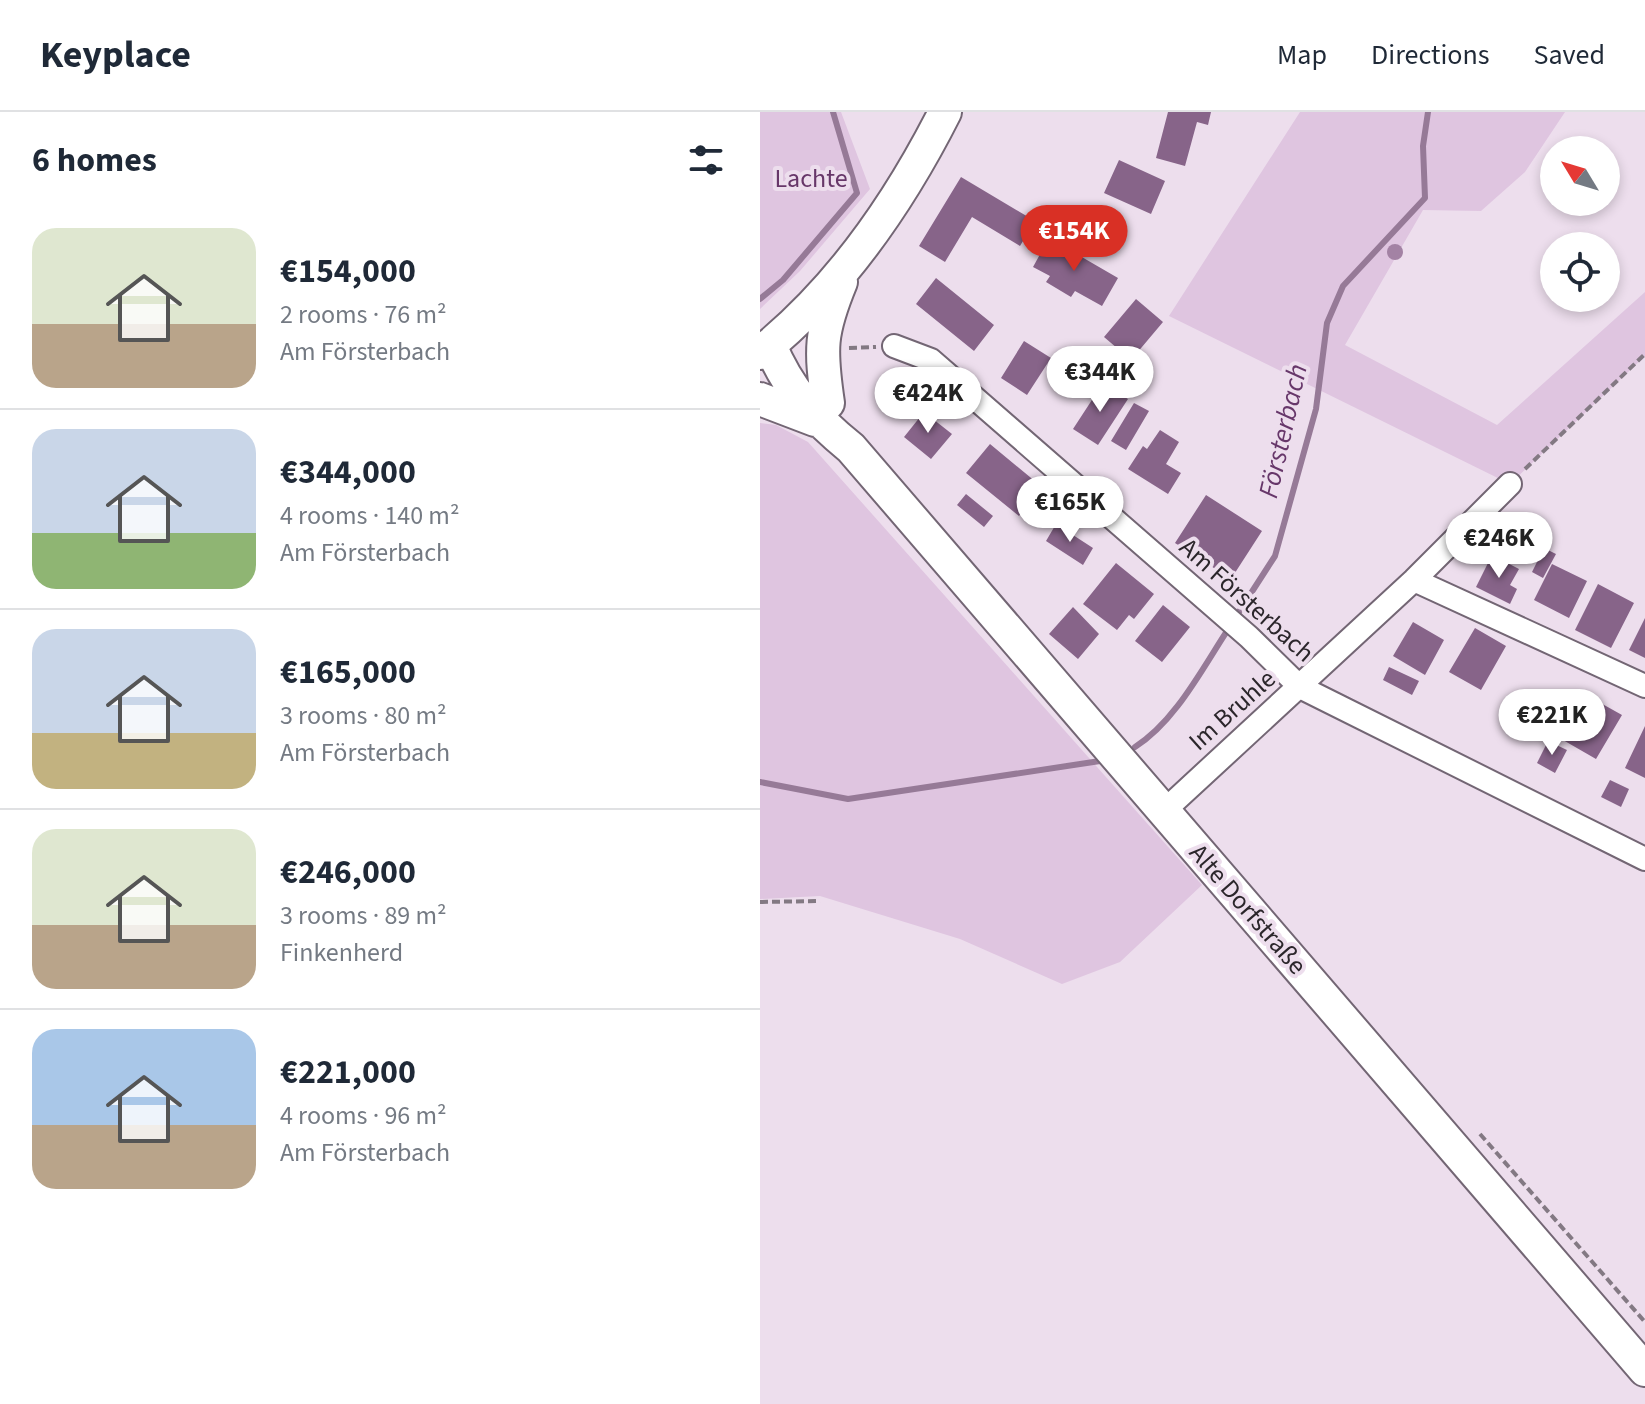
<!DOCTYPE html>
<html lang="en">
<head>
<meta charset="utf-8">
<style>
	body { margin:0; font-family:"Source Sans 3",sans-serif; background:#f2f2f3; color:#1f2937; height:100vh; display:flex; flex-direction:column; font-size:30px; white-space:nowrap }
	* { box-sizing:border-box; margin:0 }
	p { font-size:26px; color:#747a83 }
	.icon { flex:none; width:44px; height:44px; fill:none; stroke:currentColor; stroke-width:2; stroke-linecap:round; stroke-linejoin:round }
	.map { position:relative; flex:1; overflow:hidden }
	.side { display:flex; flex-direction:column; background:#fff; width:760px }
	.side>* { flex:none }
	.needle { width:52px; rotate:308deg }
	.tools { position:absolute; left:780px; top:24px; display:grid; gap:16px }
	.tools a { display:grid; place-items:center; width:80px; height:80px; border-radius:50%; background:#fff; box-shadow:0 4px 12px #0003; font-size:40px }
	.price { position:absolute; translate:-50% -68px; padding:0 18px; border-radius:28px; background:#fff; color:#222; font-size:26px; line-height:52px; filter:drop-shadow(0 2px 4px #0008) }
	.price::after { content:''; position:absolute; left:50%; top:48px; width:24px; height:18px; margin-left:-12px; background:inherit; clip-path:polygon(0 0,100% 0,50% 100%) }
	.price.current { background:#d93025; color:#fff }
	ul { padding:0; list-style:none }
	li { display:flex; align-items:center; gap:24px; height:200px; padding:0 32px }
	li+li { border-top:2px solid #e0e1e3 }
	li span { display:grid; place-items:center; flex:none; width:224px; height:160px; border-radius:24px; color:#555 }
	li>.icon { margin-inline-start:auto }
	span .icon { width:96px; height:96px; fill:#fffc; stroke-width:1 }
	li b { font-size:34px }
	h2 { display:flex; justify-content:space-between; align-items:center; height:96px; padding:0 32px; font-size:34px }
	header { display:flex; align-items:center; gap:48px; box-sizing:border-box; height:112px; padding:0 40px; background:#fff; border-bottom:2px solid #e0e1e3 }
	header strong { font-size:38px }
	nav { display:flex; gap:44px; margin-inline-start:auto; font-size:28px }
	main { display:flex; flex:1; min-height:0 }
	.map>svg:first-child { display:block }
	.green { fill:#dfc5e0 }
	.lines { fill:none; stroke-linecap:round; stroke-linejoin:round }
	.stream { stroke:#967a97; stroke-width:6 }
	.building { fill:#876489 }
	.street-casing { stroke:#736674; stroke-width:26 }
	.secondary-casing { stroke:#736674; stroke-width:36 }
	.path { stroke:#837983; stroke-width:4; stroke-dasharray:8 4; stroke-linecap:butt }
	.street { stroke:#fff; stroke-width:22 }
	.secondary { stroke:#fff; stroke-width:32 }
	.tree { fill:#a382a4 }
	.labels { text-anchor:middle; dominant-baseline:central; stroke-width:8; stroke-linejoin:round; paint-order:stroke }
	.park-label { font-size:26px; fill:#673769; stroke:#eddeed }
	.street-label { font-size:26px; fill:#2b262b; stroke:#eddeed }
	.water-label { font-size:28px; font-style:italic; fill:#67376a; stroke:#eddeed }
</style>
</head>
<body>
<header>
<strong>Keyplace</strong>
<nav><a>Map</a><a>Directions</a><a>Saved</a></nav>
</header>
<main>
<section class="side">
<h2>6 homes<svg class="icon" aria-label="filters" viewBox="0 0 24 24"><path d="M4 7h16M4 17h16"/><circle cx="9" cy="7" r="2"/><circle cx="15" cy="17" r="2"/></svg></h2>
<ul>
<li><span style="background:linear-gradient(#dfe7d0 60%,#b9a48a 0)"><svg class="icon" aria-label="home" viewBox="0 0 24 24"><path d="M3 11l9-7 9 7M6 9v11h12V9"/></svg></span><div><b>€154,000</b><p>2 rooms · 76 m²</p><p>Am Försterbach</p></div></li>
<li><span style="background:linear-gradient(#c9d6e8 65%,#8fb573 0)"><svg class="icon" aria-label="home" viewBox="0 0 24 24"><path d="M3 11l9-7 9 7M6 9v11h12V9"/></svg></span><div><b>€344,000</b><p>4 rooms · 140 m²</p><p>Am Försterbach</p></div></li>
<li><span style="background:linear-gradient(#c9d6e8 65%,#c2b280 0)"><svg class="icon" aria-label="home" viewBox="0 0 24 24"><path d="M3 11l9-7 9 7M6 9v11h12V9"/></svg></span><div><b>€165,000</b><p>3 rooms · 80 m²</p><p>Am Försterbach</p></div></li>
<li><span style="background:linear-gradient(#dfe7d0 60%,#b9a48a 0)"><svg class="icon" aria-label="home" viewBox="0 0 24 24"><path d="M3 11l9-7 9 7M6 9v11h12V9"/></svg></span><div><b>€246,000</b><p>3 rooms · 89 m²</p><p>Finkenherd</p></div></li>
<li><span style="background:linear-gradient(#a9c7e8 60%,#b9a48a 0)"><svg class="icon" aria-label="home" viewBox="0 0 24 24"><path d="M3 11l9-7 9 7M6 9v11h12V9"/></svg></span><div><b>€221,000</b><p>4 rooms · 96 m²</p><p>Am Försterbach</p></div></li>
</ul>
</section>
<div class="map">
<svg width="885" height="1292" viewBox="0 0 885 1292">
	<rect width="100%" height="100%" fill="#eddeed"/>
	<path class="green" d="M0,0H81L110,77L40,159L0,197Z
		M540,0H805L765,60L721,99L663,98L585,233L737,313L885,180V244L750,372L409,204Z
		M0,311L16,313L48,330L442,773L360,850L302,872L200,827L60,784L0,787Z"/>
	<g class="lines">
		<path class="stream" d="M0,187L23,168L97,81L73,0
			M475,506L515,444L556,297L567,211L583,174L665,86L663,34L668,0
			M375,635C416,609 443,555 469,516
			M0,670L88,687L340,649"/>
	</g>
	<path class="building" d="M408,0H451L448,13L437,10L425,54L396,46Z
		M359,48L405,69L391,102L344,81Z
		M201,65L275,109L260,134L212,105L185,150L159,134Z
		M289,126L358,166L342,194L315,179L311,185L286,170L290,164L273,155Z
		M176,166L234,213L214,239L156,192Z
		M376,187L403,210L371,248L344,225Z
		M264,229L291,246L267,283L241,266Z
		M344,236L378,254L372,265L338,247Z
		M343,271L368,287L338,333L313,317Z
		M374,291L389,299L366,338L351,329Z
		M164,300L192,322L171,347L144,325Z
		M400,318L419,330L406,352L421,361L408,382L368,357L383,334L387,337Z
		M230,332L282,375L259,404L206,361Z
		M206,382L233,404L224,415L197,393Z
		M446,383L502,419L471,467L415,431Z
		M296,412L333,436L323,453L286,429Z
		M739,413L750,424L729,444L718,432Z
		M784,436L796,442L783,466L772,460Z
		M732,443L759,457L750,473L757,477L750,492L716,475Z
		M356,451L394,482L374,507L369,503L357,518L323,492Z
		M792,452L827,469L809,506L774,488Z
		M838,472L874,491L851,536L815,518Z
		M403,493L430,515L402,550L375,529Z
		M313,495L339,522L318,547L289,522Z
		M885,506V546L869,538Z
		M653,510L684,528L665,563L633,544Z
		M715,516L746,534L721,578L689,560Z
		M629,555L659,569L652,583L623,568Z
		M828,584L862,603L836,647L803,628Z
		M885,614V666L865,656Z
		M788,629L807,638L795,661L777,651Z
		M850,668L869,677L861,695L841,685Z"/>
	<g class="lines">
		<defs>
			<path id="street" d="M134,234L171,248L489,525L540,575L885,747
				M654,468L885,574
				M405,698L654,468L750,372"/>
			<path id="secondary" d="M10,233C28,277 54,306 91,336L885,1258
				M0,241C80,177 139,91 185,0
				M0,287L55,308
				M68,291C60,237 60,221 81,170"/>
		</defs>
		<use href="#street" class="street-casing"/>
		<use href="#secondary" class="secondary-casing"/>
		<path class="path" d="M89,236L116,235
			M765,357L885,242
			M0,790L60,789
			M720,1022L885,1210"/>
		<use href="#street" class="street"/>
		<use href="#secondary" class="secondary"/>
	</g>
	<circle class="tree" cx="635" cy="140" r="8"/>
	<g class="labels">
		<g class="park-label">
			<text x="51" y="66">Lachte</text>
		</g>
		<g class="street-label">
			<text transform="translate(487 488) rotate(42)">Am Försterbach</text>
			<text transform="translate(472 598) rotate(-42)">Im Bruhle</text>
			<text transform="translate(488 797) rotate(49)">Alte Dorfstraße</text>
		</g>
		<g class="water-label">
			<text transform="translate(523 319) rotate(-77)">Försterbach</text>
		</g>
	</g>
</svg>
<div class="tools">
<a><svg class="needle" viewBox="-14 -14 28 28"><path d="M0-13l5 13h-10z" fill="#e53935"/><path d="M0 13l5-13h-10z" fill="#747a83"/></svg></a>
<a><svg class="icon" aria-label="locate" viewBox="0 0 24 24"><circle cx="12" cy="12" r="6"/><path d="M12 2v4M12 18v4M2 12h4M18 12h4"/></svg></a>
</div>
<b class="price current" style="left:314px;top:161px">€154K</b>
<b class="price" style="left:340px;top:302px">€344K</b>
<b class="price" style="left:168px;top:323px">€424K</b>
<b class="price" style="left:310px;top:432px">€165K</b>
<b class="price" style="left:739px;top:468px">€246K</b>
<b class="price" style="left:792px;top:645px">€221K</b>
</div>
</main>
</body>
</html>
